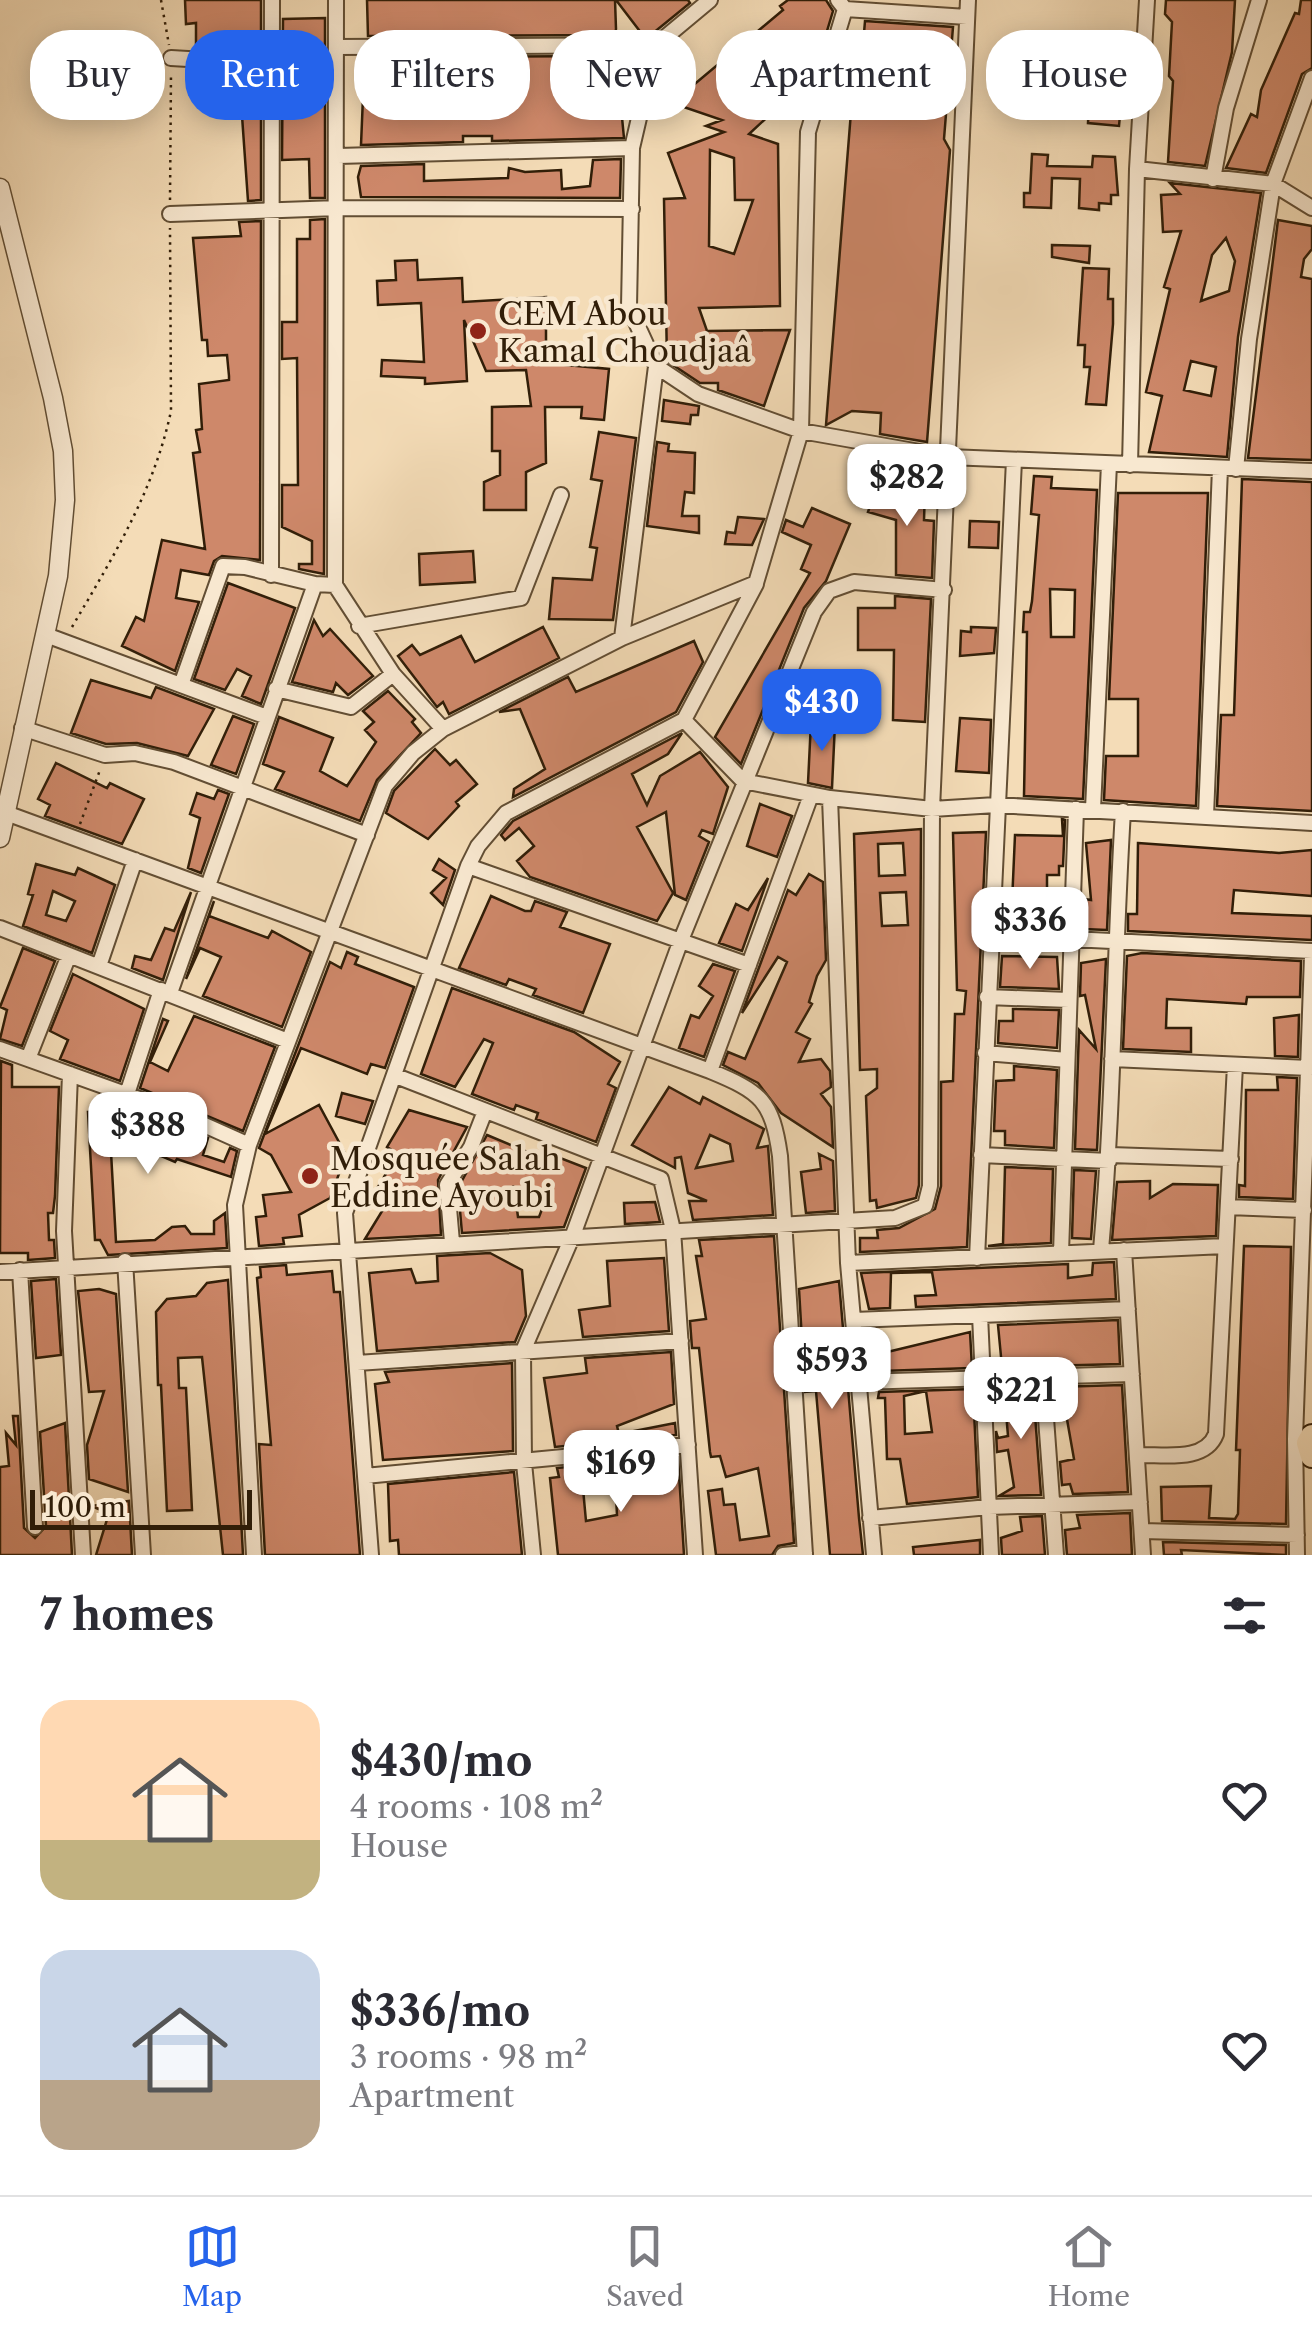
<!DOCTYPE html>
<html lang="en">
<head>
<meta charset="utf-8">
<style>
	body { margin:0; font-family:"Libre Caslon Text",serif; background:#f2f2f3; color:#2b2b33; height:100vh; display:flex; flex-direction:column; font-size:38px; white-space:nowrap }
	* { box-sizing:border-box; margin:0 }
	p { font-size:32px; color:#7c7c81 }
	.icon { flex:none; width:55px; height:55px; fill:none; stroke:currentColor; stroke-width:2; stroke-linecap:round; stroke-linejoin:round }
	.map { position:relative; height:1555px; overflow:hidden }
	.panel { display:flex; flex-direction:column; background:#fff; flex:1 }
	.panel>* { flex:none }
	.banner { position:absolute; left:30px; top:30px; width:1252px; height:90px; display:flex; gap:20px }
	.scale { position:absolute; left:30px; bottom:25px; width:222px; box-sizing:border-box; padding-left:10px; border:5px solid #311e08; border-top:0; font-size:28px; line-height:35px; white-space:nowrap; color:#311e08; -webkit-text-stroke:8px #f8e8d0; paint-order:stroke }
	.price { position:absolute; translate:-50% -85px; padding:0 22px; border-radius:20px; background:#fff; color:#222; font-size:32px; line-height:65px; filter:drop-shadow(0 2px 5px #0008) }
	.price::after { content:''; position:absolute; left:50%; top:60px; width:30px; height:22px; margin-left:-15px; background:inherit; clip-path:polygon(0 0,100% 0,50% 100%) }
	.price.selected { background:#2563eb; color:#fff }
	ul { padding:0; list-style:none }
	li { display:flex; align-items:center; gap:30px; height:250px; padding:0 40px }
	li span { display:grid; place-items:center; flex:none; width:280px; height:200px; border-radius:30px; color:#555 }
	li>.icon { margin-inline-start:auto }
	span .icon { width:120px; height:120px; fill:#fffc; stroke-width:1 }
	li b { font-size:42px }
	h2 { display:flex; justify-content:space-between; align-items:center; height:120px; padding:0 40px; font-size:42px }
	.chip { padding:0 35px; border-radius:40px; background:#fff; box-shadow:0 5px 25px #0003; font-size:35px; line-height:90px }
	.chip.selected { background:#2563eb; color:#fff }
	.dock { display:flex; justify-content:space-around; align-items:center; height:140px; border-top:2px solid #e1e1e2; background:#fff; font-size:28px; color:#7c7c81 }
	.dock a { display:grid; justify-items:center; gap:5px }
	.dock .selected { color:#2563eb }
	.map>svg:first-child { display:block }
	.building { fill:#ce886a; stroke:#311e08; stroke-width:2.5; fill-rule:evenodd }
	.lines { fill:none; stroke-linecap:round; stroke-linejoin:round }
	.minor-casing { stroke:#624e34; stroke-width:18 }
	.tertiary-casing { stroke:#624e34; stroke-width:21 }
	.primary-casing { stroke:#311e08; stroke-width:26 }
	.path { stroke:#311e08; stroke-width:2.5; stroke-dasharray:2.5 5; stroke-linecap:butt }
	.minor { stroke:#f8e8d0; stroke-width:14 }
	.tertiary { stroke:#f8e8d0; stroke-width:18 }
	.primary { stroke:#f4dcb7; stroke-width:22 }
	.poi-dot { fill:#8f2418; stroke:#f8e8d0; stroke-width:4 }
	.labels { text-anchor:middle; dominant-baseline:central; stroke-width:9; stroke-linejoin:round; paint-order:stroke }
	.poi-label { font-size:32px; fill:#311e08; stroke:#f8e8d0; text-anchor:start }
</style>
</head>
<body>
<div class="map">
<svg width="1312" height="1555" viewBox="0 0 1312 1555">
	<rect width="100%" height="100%" fill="#f4dcb7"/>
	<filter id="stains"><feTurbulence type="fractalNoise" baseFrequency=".002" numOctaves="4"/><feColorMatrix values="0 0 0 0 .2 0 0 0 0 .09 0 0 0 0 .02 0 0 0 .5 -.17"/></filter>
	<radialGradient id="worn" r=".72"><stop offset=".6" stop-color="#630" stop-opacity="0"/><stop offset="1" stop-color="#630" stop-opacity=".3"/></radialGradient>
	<path class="building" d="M185,0H261V53L196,49V23L186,24Z
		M367,0H615L616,29L615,35L368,36Z
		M616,0H688L690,3L652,34H642Z
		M788,0H826L833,11L814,74L749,134L778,144L780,306L699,308L707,331L790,330L764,406L718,390V383H700L667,361L664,199L685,198L668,153L724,132L706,126L722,120L672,103L783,10L780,6ZM793,45L808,63L786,84L770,66ZM710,150L734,158L735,200H753L734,254L709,246Z
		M1166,0H1235L1232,52L1205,166L1168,162L1173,81L1169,76L1172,22L1165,14Z
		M1301,0H1312V68L1302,74L1266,173L1226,168L1251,114L1257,117L1261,90L1295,13L1299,14Z
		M325,18V198H310L309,159L282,160L283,19Z
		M865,21L953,27L944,139L950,150L927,442L880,434L881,413L852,411L826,425L857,37L863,45Z
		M616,56L624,138L492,141V136H463V142L361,145L364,73L412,70L411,112H436L435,57Z
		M239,73L261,74V200L248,201Z
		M1089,102L1121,104L1119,126L1088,123Z
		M1032,154L1048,155L1047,166L1092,167L1093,156L1115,157L1118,195H1111V204L1099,203V210L1079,208L1080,179L1052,178L1051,208L1024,207V193H1030Z
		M621,159L620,198L361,197L358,177L361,166L424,164V181L508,178L509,168L525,172L561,170L562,189L590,186L593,160Z
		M1170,183L1261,193L1238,337L1227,457L1149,452L1162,396L1146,392L1170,289L1164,287L1181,231L1163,232L1161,195L1180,194ZM1226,238L1235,261L1229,291L1201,301L1212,255ZM1191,361L1216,367L1211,396L1184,390Z
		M325,219L324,574L299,569V564H312V541L282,527V485H298L297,358L282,359V322H297V239H310V220Z
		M1278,220L1312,226V249L1304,259L1301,277L1312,279V460L1248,458Z
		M261,221L260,560L222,556L214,561L209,575L181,570L176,598L199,602L175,671L122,646L136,617L144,621L162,540L205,549L193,453L200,452L196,430L202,429L199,384L229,380V376L227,355L208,356L207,340H202L193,238L241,236L239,222Z
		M1052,245L1090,246L1089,263L1052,257Z
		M417,260L418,280L462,278L463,302L546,297V363L609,369L604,420L581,418L582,407H545L546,463L526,472V510H484V482L500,475V451H492V407L531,406L526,370L486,371L464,320L467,381L425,384V378L381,376L382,360L424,362L421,303L378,305L377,281L396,280L395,261Z
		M1083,268L1109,269L1108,299H1113V324L1106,405L1086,404L1090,367H1084L1085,345H1078Z
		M664,400L699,406L698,415H691L690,424L662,421Z
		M599,432L636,438L613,620L549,619L553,578L592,580L597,548L590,547L602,481L591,479Z
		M657,442L669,444L668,451L695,453L694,493L685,492L682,516H699V533L647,526Z
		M1034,476L1052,477L1051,488L1097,490L1083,799L1024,796L1027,632H1023L1024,612H1030L1032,601L1039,515L1031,514ZM1050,589L1075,590L1074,637H1051Z
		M1242,479L1312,482V811L1217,806L1221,715H1234Z
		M868,489L892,497V489H925L924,520L934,521L932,578L896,575V520L868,512L870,506L864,504Z
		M1118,493H1208L1196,806L1104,800L1106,756H1138V699H1109Z
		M812,508L850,524L826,581L804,608L741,764L715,737L810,573L801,569L811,545L782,532L786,520L803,527Z
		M738,517L764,519L752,545L725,544L727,532L735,533Z
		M970,521L999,522L998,548L969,547Z
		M473,551L475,582L420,585L419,554Z
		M228,583L295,608L261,704L242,696L251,676L237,669L225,690L194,679Z
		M895,596L931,599L925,722L893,720L894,650H858V608H895Z
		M314,620L323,636L330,629L373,676L348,695L336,683L333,692L292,682Z
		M543,627L559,658L449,714L443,702L437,707L398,656L412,645L420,655L461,636L475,662Z
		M971,627L996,628L994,653L960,656L961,631L971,632Z
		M694,641L703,662L676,712L513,797L514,789L545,769L520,709L499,712L568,677L576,692Z
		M91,680L151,698L156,687L214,709L188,756L137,743L106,744L71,733Z
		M388,691L415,719L412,722L421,733L377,780L360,821L275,789L284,772L263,764L279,717L333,738L320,771L347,786L376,742L365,730L374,722L363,711Z
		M233,716L254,724L236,774L211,765Z
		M960,718L991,720L989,773L956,771Z
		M811,722L835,723L832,788L808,783Z
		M682,733L668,754L632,774L647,805L660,776L700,752L728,787L713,834L702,830L699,836L709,842L686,900L675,895L666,812L637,827L673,893L657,921L530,877L517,861L534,846L519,828L505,840L501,835L513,821Z
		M435,749L450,765L456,760L477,784L456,802L459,806L428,839L386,813L394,791Z
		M56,763L107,788L110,783L144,799L122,844L45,816L50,805L38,799Z
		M218,790L229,794L201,873L188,868L200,818L190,814L197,793L214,799Z
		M760,804L792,816L777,857L747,846Z
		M1062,819L1065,820L1063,866H1059V875H1047V899H1062L1061,928L1011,925L1015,835L1063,836Z
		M921,829L919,1185L916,1198L877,1208L876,1200L870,1201L866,1096L877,1088V1069L860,1070L854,834ZM903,843L905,875L879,876L878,844ZM906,892L908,925L882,926L880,893Z
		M986,832L967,1247L860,1252V1238H878L877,1230L899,1228L935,1209L941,1186V1082L953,1081L955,1014H964L966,991L957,990L953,833Z
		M1111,840L1107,930L1083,929L1084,899L1091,900L1086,843Z
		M1138,843L1279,853L1312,850V896L1234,890L1232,913L1312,916V940L1128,931V914H1137Z
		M439,859L455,870L443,905L431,893L446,878L433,870Z
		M36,864L75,875L78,868L115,885L92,953L23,926L33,895L28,894ZM53,891L75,901L66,921L46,915Z
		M809,874L823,882L826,960L817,976L809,1002L812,1004L796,1032L810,1039L799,1062L821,1059L830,1071L831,1087L821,1094L831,1107L833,1147L781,1113L758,1083L723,1065L728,1052L745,1059L787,962L778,957L742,1013L788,890L796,895Z
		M768,878L742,951L719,943L736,904L748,910Z
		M191,892L163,980L132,968L135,956L151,960L165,928L174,931Z
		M491,896L525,911H531L535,901L567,912L560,927L610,944L583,1013L533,995L536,989L509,979L506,985L459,968Z
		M214,901L209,916L268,938L272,931L311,952L282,1027L203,996L221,957L200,948L186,979Z
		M23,948L55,961L22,1046L0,1039L7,1010L0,1007Z
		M347,952L358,957L355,964L414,987L385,1068L371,1064L367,1074L301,1048L265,1134L319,1105L346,1155L330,1198L299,1215L302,1236L283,1238L284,1244L259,1246L256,1217L266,1216L263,1195L291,1192L271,1155L259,1148L330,962L341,968Z
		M1142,953L1301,961L1300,997H1247L1246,1004L1167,999L1166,1028H1191V1052L1123,1049L1127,956Z
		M1002,956L1057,957L1059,989L1000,987Z
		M1106,959L1097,1150L1075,1149L1079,1030L1096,1049L1085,995L1080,996L1081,963Z
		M713,964L735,971L704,1057L679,1048L691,1015L699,1018L713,996L699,986Z
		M73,974L144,1009L120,1081L60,1059L68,1040L50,1031Z
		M452,988L574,1032L620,1062L608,1084L616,1088L596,1142L536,1119L538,1113L516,1105L514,1110L472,1094L493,1043L484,1039L455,1087L421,1074Z
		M1013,1009L1059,1010L1057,1048L998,1043L999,1021H1013Z
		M1299,1015L1298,1057L1275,1056L1274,1018Z
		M194,1016L275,1047L243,1131L140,1088L163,1019L168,1021L150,1062L168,1071Z
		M1,1061L12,1065V1087H59L55,1196L53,1213H48L49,1240H54L55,1258L28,1260V1253H0Z
		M1014,1066L1057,1070L1054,1148L1005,1145V1131H994L996,1081L1014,1080Z
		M1277,1077L1297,1078L1293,1199L1239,1197V1185L1245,1186L1246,1090H1278Z
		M669,1087L700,1104L703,1097L764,1129L757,1148L768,1146L773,1215L693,1220L689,1201H707L688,1193L681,1157L675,1158V1168L632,1145ZM710,1135L730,1144L733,1161L696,1168Z
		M342,1093L373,1101L365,1124L336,1116Z
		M140,1110L208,1138L203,1155L224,1162L230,1148L237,1151L231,1177L177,1159L175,1162L110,1134L116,1242L155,1240L172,1227L185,1226L191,1234H214V1221L225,1213L227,1248L108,1255L100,1240H95L88,1112Z
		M409,1110L467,1127L438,1180L441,1235L365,1239L384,1208L370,1200L398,1154L387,1147Z
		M487,1135L542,1158L545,1152L586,1168L564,1227L462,1233L458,1188ZM514,1187L546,1199L539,1217H518Z
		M819,1154L833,1161L835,1211L806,1213L801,1172L821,1169Z
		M1005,1167L1053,1169L1051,1243L988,1246L1003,1244Z
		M1074,1170L1096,1171L1091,1239L1072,1238Z
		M1150,1181V1198L1173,1184L1218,1185L1216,1236L1112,1240L1117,1182Z
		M655,1202L660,1222L625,1224L624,1203Z
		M774,1236L794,1543L778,1546L772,1555H716L708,1491L722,1489L724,1505L735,1504L740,1540L769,1536L758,1468L726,1477L720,1456L711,1457L710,1452L699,1348H692L690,1321L706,1319L696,1256H702L699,1240Z
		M1244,1246L1291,1247L1286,1524L1162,1521L1161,1487L1211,1486L1209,1518L1235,1519L1238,1514L1240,1450H1236Z
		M490,1253L522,1270L526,1316L515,1342L377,1351L369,1273L411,1269L416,1283L438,1281L437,1256Z
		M664,1258L669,1331L583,1337L579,1310L610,1306L607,1261Z
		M1114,1262L1116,1299L916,1307L915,1296L936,1295L932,1272L891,1273L890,1308L869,1309L861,1273L1068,1264V1278L1092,1275L1093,1263Z
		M286,1265L287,1275L332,1271L334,1292H340L360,1555H265L259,1444L271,1445L257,1278L261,1277L260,1267Z
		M56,1279L61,1355L36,1358L31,1281Z
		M228,1280L243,1555H223L202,1357L178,1358L179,1388H186L192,1510L167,1511L161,1385H158L156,1312L167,1299L196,1296L207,1283Z
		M839,1281L859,1518L863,1555H830L816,1391L805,1392L799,1289Z
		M99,1289L116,1294L128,1492L89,1479L87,1445L104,1391L89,1392L78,1291Z
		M1118,1320L1120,1364L1002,1367L998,1325Z
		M970,1332L972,1368L881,1371L879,1354Z
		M671,1352L674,1404L617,1426L619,1434L675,1423L676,1435L555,1447L544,1378L587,1373L585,1358Z
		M512,1363L513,1451L383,1460L375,1384L389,1382L385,1372Z
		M1122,1385L1128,1492L1073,1494L1070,1484L1062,1485L1060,1462L1074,1459L1062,1391L1055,1392L1054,1387Z
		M1004,1388H1033L1041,1495L999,1496L1014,1487L1008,1450L997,1452L996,1431L998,1438L1008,1436Z
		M973,1389L978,1497L907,1504L900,1459H887L885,1398H878L879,1392ZM926,1391L932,1432L905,1434L904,1396Z
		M13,1416H18L24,1528L35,1538L46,1526L40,1432L65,1423L72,1555H0V1467L9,1466L6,1433L16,1445Z
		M678,1457L684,1555H558L550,1478L559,1477L557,1468L597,1464L581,1467L586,1521L617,1515L615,1477L667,1472L663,1458Z
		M514,1472L522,1555H399L398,1540L390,1541L388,1484Z
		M129,1501L132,1555H96L109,1513L91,1506Z
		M1130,1513L1132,1555H1067L1065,1530L1080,1528L1077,1515Z
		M1042,1516L1045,1555H1002L1001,1538L1022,1531L1020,1517Z
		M980,1540V1555H914L913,1547Z
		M1163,1542L1286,1545V1555L1181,1550L1182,1555H1164Z"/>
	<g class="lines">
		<defs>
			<path id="minor" d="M336,0L335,585L393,674L443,729
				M710,0L656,45L632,148L629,307L656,366L698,394L801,431L948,457L1312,471
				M838,0L845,9L967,17
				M337,47L656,45
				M171,58L273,64
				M338,156L632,148
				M1137,169L1273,184L1312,208
				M1213,179L1226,108L1259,0
				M170,214L338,208L632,209
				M1130,465L1137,169L1147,0
				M1236,469L1249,339L1273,184L1312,78
				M271,575L272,0
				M359,626L521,598L561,495
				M46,635L267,717
				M622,638L656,366
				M181,685L223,566L245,567L315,584
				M276,689L351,707L393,674
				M684,720L743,781L830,798L932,809L996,805L1312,823
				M22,728L105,755L135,753L174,762L367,835
				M830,798L848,1263L874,1555
				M1093,809L1109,464
				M6,813L710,1071C761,1092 772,1100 780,1156L805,1555
				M1206,816L1220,468
				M468,866L749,965
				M0,928L288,1041
				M990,935L1312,951
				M99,966L135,860
				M170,993L315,584L335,585
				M987,997L1069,1000
				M0,1049L173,1111L249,1145
				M985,1053L1067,1060
				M28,1059L69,955
				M1112,1059L1309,1068
				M710,1071L811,795
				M70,1074L64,1231L83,1555
				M396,1076L661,1179L673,1230L695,1555
				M127,1094L161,990
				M981,1155L1109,1161
				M1110,1155L1231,1159
				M1228,1207L1304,1210
				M452,1242L447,1185L471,1147L485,1111
				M1101,1250C1114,1104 1114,957 1123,811
				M1124,1250L1143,1555
				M1061,1253L1076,809
				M977,1258L1014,460
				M125,1261L143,1555
				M848,1263L1225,1246
				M20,1270L35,1527
				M0,1272L895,1218L925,1206L930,1186L932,809L968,0
				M980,1315L991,1555
				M854,1320L1128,1309
				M357,1363L681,1341
				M1043,1377L1056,1555
				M859,1382L1132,1374
				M1295,1439L1297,1555
				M1308,1443L1295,1439L1312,956
				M1138,1455C1162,1454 1205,1463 1216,1434L1235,1065
				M365,1476L688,1445
				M870,1518L989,1507L1140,1502
				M1142,1531L1297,1535
				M254,1555L235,1205L249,1145L385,786L413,753L443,729L622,638L756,583L801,431L808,132L845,9
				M371,1555L345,1213L468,866L478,846L506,813L684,720L756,584
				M533,1555L524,1463L523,1351L573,1235L681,940L814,612L829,591L854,582L944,590
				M783,1555L805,1553"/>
			<path id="tertiary" d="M0,188L53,398L63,451L65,500L58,576L0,838"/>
			<path id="primary" d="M1312,1436L1308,1443L1312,1456"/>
		</defs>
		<use href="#minor" class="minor-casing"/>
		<use href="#tertiary" class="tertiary-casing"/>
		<use href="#primary" class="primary-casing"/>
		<path class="path" d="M161,0L169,45
			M170,200L171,73
			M72,627C113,557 154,491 171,411L170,228
			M80,824L100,770"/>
		<use href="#minor" class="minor"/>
		<use href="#tertiary" class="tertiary"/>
		<use href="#primary" class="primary"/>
	</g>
	<g class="poi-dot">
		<circle cx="478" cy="331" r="10"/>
		<circle cx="310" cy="1176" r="10"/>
	</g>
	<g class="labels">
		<g class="poi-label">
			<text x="498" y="313">CEM Abou<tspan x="498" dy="37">Kamal Choudjaâ</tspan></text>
			<text x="330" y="1158">Mosquée Salah<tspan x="330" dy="37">Eddine Ayoubi</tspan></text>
		</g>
	</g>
	<rect width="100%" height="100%" filter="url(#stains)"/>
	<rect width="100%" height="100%" fill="url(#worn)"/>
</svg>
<div class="scale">100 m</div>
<b class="price" style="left:907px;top:529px">$282</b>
<b class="price selected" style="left:822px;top:754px">$430</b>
<b class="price" style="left:1030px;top:972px">$336</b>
<b class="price" style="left:148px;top:1177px">$388</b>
<b class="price" style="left:832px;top:1412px">$593</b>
<b class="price" style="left:1021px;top:1442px">$221</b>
<b class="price" style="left:621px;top:1515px">$169</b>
<div class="banner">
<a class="chip">Buy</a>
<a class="chip selected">Rent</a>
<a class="chip">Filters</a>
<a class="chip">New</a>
<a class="chip">Apartment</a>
<a class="chip">House</a>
</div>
</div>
<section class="panel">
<h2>7 homes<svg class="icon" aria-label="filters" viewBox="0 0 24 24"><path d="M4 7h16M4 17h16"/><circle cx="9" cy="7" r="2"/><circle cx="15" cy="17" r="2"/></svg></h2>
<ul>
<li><span style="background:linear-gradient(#ffd9b3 70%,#c2b280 0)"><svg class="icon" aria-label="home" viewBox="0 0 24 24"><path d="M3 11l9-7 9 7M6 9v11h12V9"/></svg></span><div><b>$430/mo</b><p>4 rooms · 108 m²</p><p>House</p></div><svg class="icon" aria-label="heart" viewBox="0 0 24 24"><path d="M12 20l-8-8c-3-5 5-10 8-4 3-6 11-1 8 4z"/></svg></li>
<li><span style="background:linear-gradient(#c9d6e8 65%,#b9a48a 0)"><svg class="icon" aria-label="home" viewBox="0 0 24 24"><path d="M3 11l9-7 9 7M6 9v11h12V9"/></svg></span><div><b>$336/mo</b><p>3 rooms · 98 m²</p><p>Apartment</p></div><svg class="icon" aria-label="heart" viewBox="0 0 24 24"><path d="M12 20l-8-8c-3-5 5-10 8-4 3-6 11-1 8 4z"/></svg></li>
</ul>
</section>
<nav class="dock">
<a class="selected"><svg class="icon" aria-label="map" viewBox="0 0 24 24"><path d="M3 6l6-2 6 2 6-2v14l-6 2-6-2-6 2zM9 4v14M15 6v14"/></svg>Map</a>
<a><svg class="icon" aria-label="saved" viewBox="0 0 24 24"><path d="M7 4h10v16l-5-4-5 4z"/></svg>Saved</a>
<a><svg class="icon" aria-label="home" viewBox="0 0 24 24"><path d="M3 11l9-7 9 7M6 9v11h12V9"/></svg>Home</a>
</nav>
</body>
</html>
